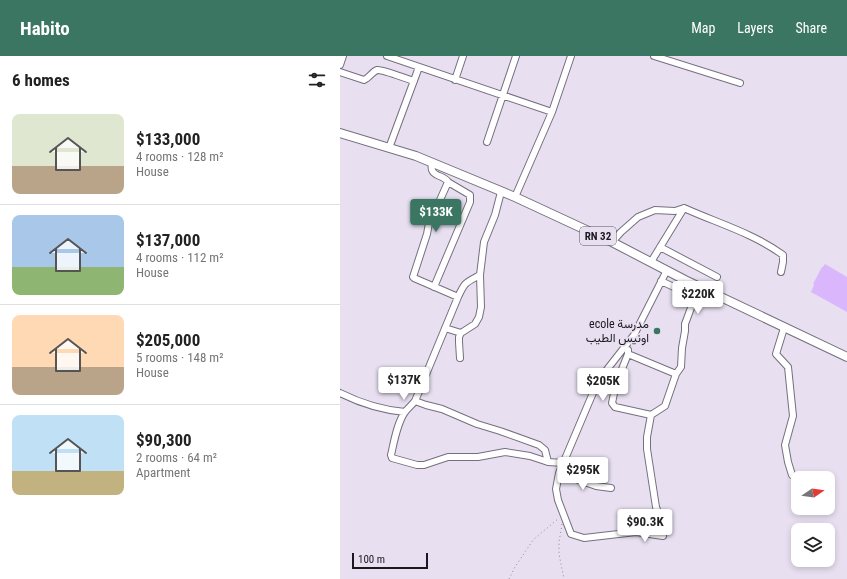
<!DOCTYPE html>
<html lang="en">
<head>
<meta charset="utf-8">
<style>
	body { margin:0; font-family:"Roboto Condensed",Vazirmatn,sans-serif; background:#f2f2f2; color:#222; height:100vh; display:flex; flex-direction:column; font-size:15px; white-space:nowrap }
	* { box-sizing:border-box; margin:0 }
	p { font-size:13px; color:#767676 }
	.icon { flex:none; width:22px; height:22px; fill:none; stroke:currentColor; stroke-width:2; stroke-linecap:round; stroke-linejoin:round }
	.map { position:relative; flex:1; overflow:hidden }
	.side { display:flex; flex-direction:column; background:#fff; width:340px }
	.side>* { flex:none }
	.needle { width:26px; rotate:77deg }
	.controls { position:absolute; left:451px; top:415px; display:grid; gap:8px }
	.controls a { display:grid; place-items:center; width:44px; height:44px; border-radius:8px; background:#fff; box-shadow:0 2px 6px #0003; font-size:20px }
	.scale { position:absolute; left:12px; bottom:10px; width:76px; box-sizing:border-box; padding-left:4px; border:2px solid #1b181e; border-top:0; font-size:11px; line-height:14px; white-space:nowrap; color:#1b181e; -webkit-text-stroke:3px #e8e0f1; paint-order:stroke }
	.price { position:absolute; translate:-50% -34px; padding:0 9px; border-radius:4px; background:#fff; color:#222; font-size:13px; line-height:26px; filter:drop-shadow(0 1px 2px #0008) }
	.price::after { content:''; position:absolute; left:50%; top:24px; width:12px; height:9px; margin-left:-6px; background:inherit; clip-path:polygon(0 0,100% 0,50% 100%) }
	.price.on { background:#3a7661; color:#fff }
	ul { padding:0; list-style:none }
	li { display:flex; align-items:center; gap:12px; height:100px; padding:0 12px }
	li+li { border-top:1px solid #e0e0e0 }
	li span { display:grid; place-items:center; flex:none; width:112px; height:80px; border-radius:8px; color:#555 }
	li>.icon { margin-inline-start:auto }
	span .icon { width:48px; height:48px; fill:#fffc; stroke-width:1 }
	li b { font-size:17px }
	h2 { display:flex; justify-content:space-between; align-items:center; height:48px; padding:0 12px; font-size:17px }
	header { display:flex; align-items:center; gap:24px; box-sizing:border-box; height:56px; padding:0 20px; background:#3a7661; color:#fff }
	header strong { font-size:19px }
	nav { display:flex; gap:22px; margin-inline-start:auto; font-size:14px }
	main { display:flex; flex:1; min-height:0 }
	.map>svg:first-child { display:block }
	.green { fill:#dab6fd }
	.lines { fill:none; stroke-linecap:round; stroke-linejoin:round }
	.minor-casing { stroke:#766f7e; stroke-width:8 }
	.major-casing { stroke:#766f7e; stroke-width:10 }
	.path { stroke:#8d8793; stroke-width:1; stroke-dasharray:1 3; stroke-linecap:butt }
	.minor { stroke:#fff; stroke-width:6 }
	.major { stroke:#fff; stroke-width:8 }
	.poi-dot { fill:#3a7661; stroke:#e8e0f1; stroke-width:1.5 }
	.labels { text-anchor:middle; dominant-baseline:central; stroke-width:3.5; stroke-linejoin:round; paint-order:stroke }
	.shield { fill:#e8e0f1; stroke:#58545d; stroke-width:1 }
	.shield-label { font-size:11px; font-weight:bold; fill:#1b181e }
	.poi-label { font-size:12px; fill:#1b181e; stroke:#e8e0f1; text-anchor:end }
</style>
</head>
<body>
<header>
<strong>Habito</strong>
<nav><a>Map</a><a>Layers</a><a>Share</a></nav>
</header>
<main>
<section class="side">
<h2>6 homes<svg class="icon" aria-label="filters" viewBox="0 0 24 24"><path d="M4 7h16M4 17h16"/><circle cx="9" cy="7" r="2"/><circle cx="15" cy="17" r="2"/></svg></h2>
<ul>
<li><span style="background:linear-gradient(#dfe7d0 65%,#b9a48a 0)"><svg class="icon" aria-label="home" viewBox="0 0 24 24"><path d="M3 11l9-7 9 7M6 9v11h12V9"/></svg></span><div><b>$133,000</b><p>4 rooms · 128 m²</p><p>House</p></div></li>
<li><span style="background:linear-gradient(#a9c7e8 65%,#8fb573 0)"><svg class="icon" aria-label="home" viewBox="0 0 24 24"><path d="M3 11l9-7 9 7M6 9v11h12V9"/></svg></span><div><b>$137,000</b><p>4 rooms · 112 m²</p><p>House</p></div></li>
<li><span style="background:linear-gradient(#ffd9b3 65%,#b9a48a 0)"><svg class="icon" aria-label="home" viewBox="0 0 24 24"><path d="M3 11l9-7 9 7M6 9v11h12V9"/></svg></span><div><b>$205,000</b><p>5 rooms · 148 m²</p><p>House</p></div></li>
<li><span style="background:linear-gradient(#bfe0f5 70%,#c2b280 0)"><svg class="icon" aria-label="home" viewBox="0 0 24 24"><path d="M3 11l9-7 9 7M6 9v11h12V9"/></svg></span><div><b>$90,300</b><p>2 rooms · 64 m²</p><p>Apartment</p></div></li>
</ul>
</section>
<div class="map">
<svg width="507" height="523" viewBox="0 0 507 523">
	<rect width="100%" height="100%" fill="#e8e0f1"/>
	<path class="green" d="M485,208L507,221V256L471,236L474,229L473,228L482,211H483Z"/>
	<g class="lines">
		<defs>
			<path id="minor" d="M47,0L212,56
				M314,0L400,27
				M0,9L3,0
				M0,16L24,24C29,22 32,16 37,14C43,13 66,23 74,25
				M115,24L123,0
				M147,86L176,0
				M49,92L79,11
				M92,107C92,109 91,111 92,114C94,121 104,119 108,126L96,153L89,167L87,178L73,221L74,222L118,241
				M161,136L155,159L144,186L140,219C125,227 125,226 118,241L75,345C72,349 68,352 65,356C57,367 54,386 51,399L52,402L77,409H84L108,401H138L165,396L190,400L208,406
				M175,141L212,56L231,0
				M272,186L281,176L298,161L315,154L335,155L344,152
				M320,191L377,221
				M311,206L344,152C377,167 413,177 443,199V206L441,216
				M321,225L355,241L345,268V275L342,292L341,311L336,318L325,350L311,359L307,381V393L316,451L321,464L323,480L296,476L244,482L231,478L218,444L216,433L219,417L258,325L294,279L327,214
				M94,231L130,146V139L108,126
				M105,272L121,277
				M444,272L436,298L448,311L453,360L445,389L448,406L452,419
				M288,294V298L336,318
				M288,298L276,328L272,347L275,351L311,359
				M120,302L119,286V281L121,277L135,268L139,261L141,251L140,219
				M0,337C20,347 42,354 65,356
				M75,345L86,349L102,353L137,368L160,375L199,389L205,394L208,406L223,407
				M219,417L256,430L271,432"/>
			<path id="major" d="M0,77L76,100L175,141L272,186L345,224L507,301"/>
		</defs>
		<use href="#minor" class="minor-casing"/>
		<use href="#major" class="major-casing"/>
		<path class="path" d="M222,468L219,486V498L224,523
			M169,523L175,511L193,484L219,462"/>
		<use href="#minor" class="minor"/>
		<use href="#major" class="major"/>
	</g>
	<circle class="poi-dot" cx="317" cy="275" r="4"/>
	<g class="labels">
		<rect class="shield" x="240" y="171" width="36" height="18" rx="3"/>
		<g class="shield-label">
			<text x="258" y="180">RN 32</text>
		</g>
		<g class="poi-label">
			<text x="309" y="268">ecole مدرسة<tspan x="309" dy="14">اونيس الطيب</tspan></text>
		</g>
	</g>
</svg>
<div class="controls">
<a><svg class="needle" viewBox="-14 -14 28 28"><path d="M0-13l5 13h-10z" fill="#e53935"/><path d="M0 13l5-13h-10z" fill="#767676"/></svg></a>
<a><svg class="icon" aria-label="layers" viewBox="0 0 24 24"><path d="M12 4l9 5-9 5-9-5zM3 14l9 5 9-5"/></svg></a>
</div>
<div class="scale">100 m</div>
<b class="price on" style="left:96px;top:177px">$133K</b>
<b class="price" style="left:358px;top:259px">$220K</b>
<b class="price" style="left:64px;top:345px">$137K</b>
<b class="price" style="left:263px;top:346px">$205K</b>
<b class="price" style="left:243px;top:435px">$295K</b>
<b class="price" style="left:305px;top:487px">$90.3K</b>
</div>
</main>
</body>
</html>
